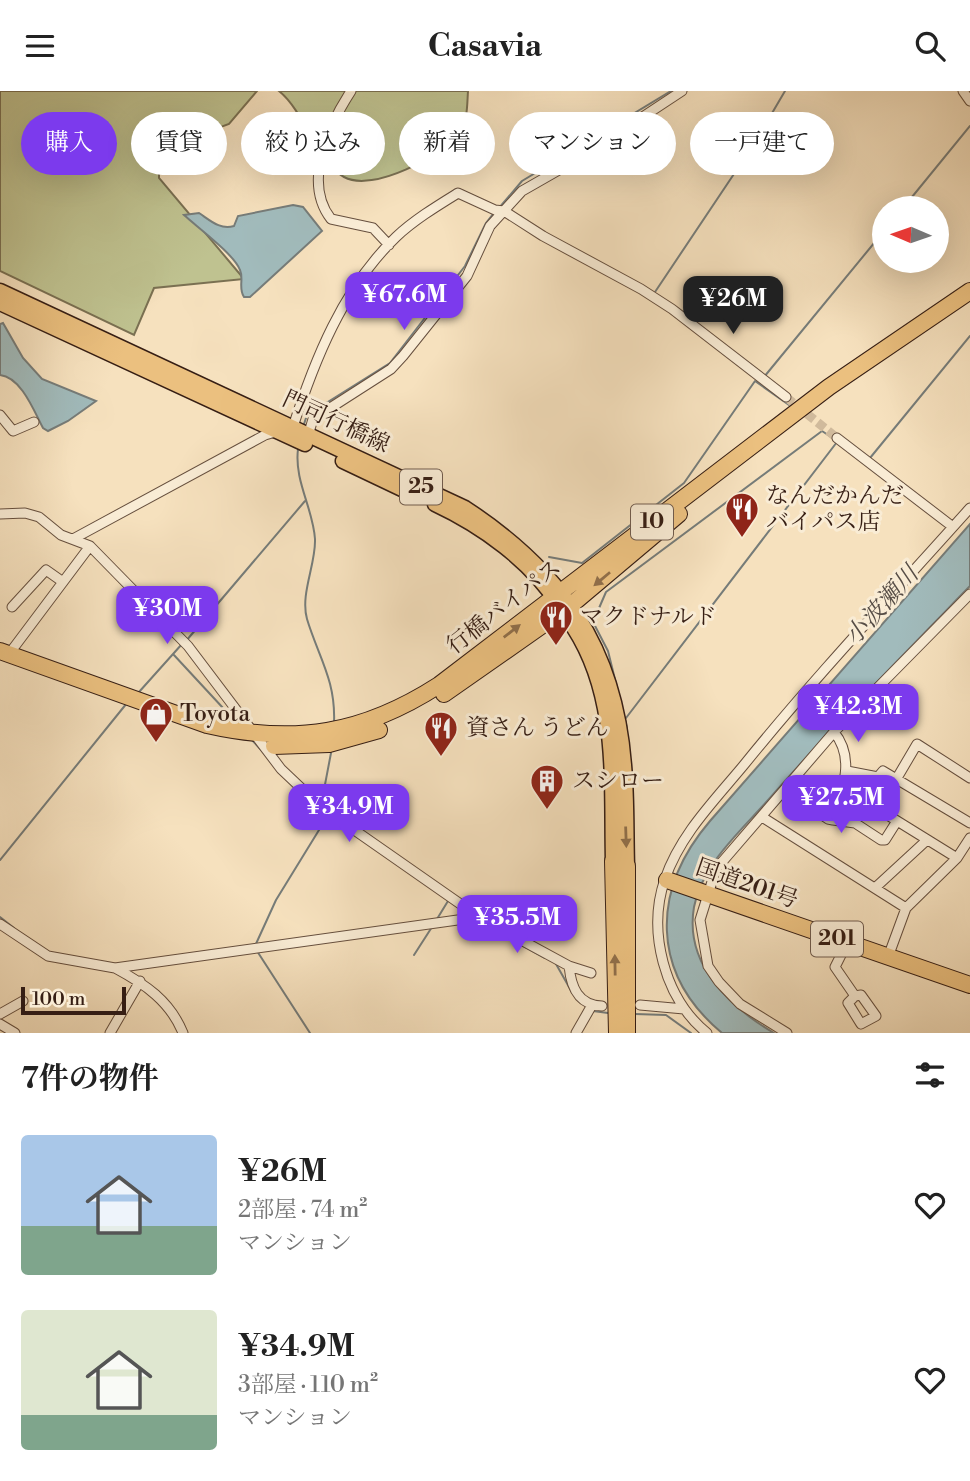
<!DOCTYPE html>
<html lang="ja">
<head>
<meta charset="utf-8">
<style>
	body { margin:0; font-family:"Libre Bodoni","Noto Serif JP",serif; background:#f6f6f6; color:#222; height:100vh; display:flex; flex-direction:column; font-size:26px; white-space:nowrap }
	* { box-sizing:border-box; margin:0 }
	p { font-size:23px; color:#767676 }
	.icon { flex:none; width:38px; height:38px; fill:none; stroke:currentColor; stroke-width:2; stroke-linecap:round; stroke-linejoin:round }
	.map { position:relative; height:942px; overflow:hidden }
	.details { display:flex; flex-direction:column; background:#fff; flex:1 }
	.details>* { flex:none }
	.top-card { position:absolute; left:21px; top:21px; width:929px; height:63px; display:flex; gap:14px }
	.needle { width:46px; rotate:272deg }
	.buttons { position:absolute; left:872px; top:105px; display:grid; gap:14px }
	.buttons a { display:grid; place-items:center; width:77px; height:77px; border-radius:50%; background:#fff; box-shadow:0 7px 28px #0002; font-size:35px }
	.scale { position:absolute; left:21px; bottom:18px; width:105px; box-sizing:border-box; padding-left:7px; border:4px solid #361e14; border-top:0; font-size:19px; line-height:24px; white-space:nowrap; color:#361e14; -webkit-text-stroke:5px #f9ecd5; paint-order:stroke }
	.price { position:absolute; translate:-50% -60px; padding:0 16px; border-radius:14px; background:#7c3aed; color:#fff; font-size:23px; line-height:46px; filter:drop-shadow(0 2px 4px #0008) }
	.price::after { content:''; position:absolute; left:50%; top:42px; width:21px; height:16px; margin-left:-10px; background:inherit; clip-path:polygon(0 0,100% 0,50% 100%) }
	.price.on { background:#222; color:#fff }
	ul { padding:0; list-style:none }
	li { display:flex; align-items:center; gap:21px; height:175px; padding:0 21px }
	li span { display:grid; place-items:center; flex:none; width:196px; height:140px; border-radius:7px; color:#555 }
	li>.icon { margin-inline-start:auto }
	span .icon { width:84px; height:84px; fill:#fffc; stroke-width:1 }
	li b { font-size:30px }
	h2 { display:flex; justify-content:space-between; align-items:center; height:84px; padding:0 21px; font-size:30px }
	.tag { padding:0 24px; border-radius:32px; background:#fff; box-shadow:0 7px 28px #0002; font-size:24px; line-height:63px }
	.tag.on { background:#7c3aed; color:#fff }
	header { display:flex; justify-content:space-between; align-items:center; height:91px; padding:0 21px; background:#fff; font-size:32px; font-weight:700 }
	.map>svg:first-child { display:block }
	.green { fill:#bfc290; stroke:#7a7052; stroke-width:2 }
	.water { fill:#a1bbbc; stroke:#767c79; stroke-width:2 }
	.lines { fill:none; stroke-linecap:round; stroke-linejoin:round }
	.stream { stroke:#767c79; stroke-width:2 }
	.street-tunnel { stroke:#d0ba9c; stroke-width:9; stroke-dasharray:9 4.5; stroke-linecap:butt }
	.street-casing { stroke:#664f3e; stroke-width:11 }
	.primary-casing { stroke:#361e14; stroke-width:17 }
	.highway-casing { stroke:#361e14; stroke-width:18 }
	.street { stroke:#f9ecd5; stroke-width:9 }
	.primary { stroke:#ebc07f; stroke-width:14 }
	.highway { stroke:#ebc07f; stroke-width:16 }
	.oneway { fill:#906f4a }
	.labels { text-anchor:middle; dominant-baseline:central; stroke-width:6; stroke-linejoin:round; paint-order:stroke }
	.shield { fill:#f9ecd5; stroke:#705c4e; stroke-width:2 }
	.shield-label { font-size:21px; font-weight:bold; fill:#361e14 }
	.street-label { font-size:23px; fill:#361e14; stroke:#f9ecd5 }
	.poi-label { font-size:23px; fill:#361e14; stroke:#f9ecd5; text-anchor:start }
	.water-label { font-size:24px; font-style:italic; fill:#564d46; stroke:#f9ecd5 }
</style>
</head>
<body>
<header><svg class="icon" aria-label="menu" viewBox="0 0 24 24"><path d="M4 6h16M4 12h16M4 18h16"/></svg>Casavia<svg class="icon" aria-label="search" viewBox="0 0 24 24"><circle cx="10" cy="10" r="6"/><path d="M15 15l6 6"/></svg></header>
<div class="map">
<svg width="970" height="942" viewBox="0 0 970 942">
	<rect width="100%" height="100%" fill="#f6e1be"/>
	<filter id="stains"><feTurbulence type="fractalNoise" baseFrequency=".00286" numOctaves="4"/><feColorMatrix values="0 0 0 0 .2 0 0 0 0 .09 0 0 0 0 .02 0 0 0 .5 -.17"/></filter>
	<radialGradient id="worn" r=".72"><stop offset=".6" stop-color="#630" stop-opacity="0"/><stop offset="1" stop-color="#630" stop-opacity=".3"/></radialGradient>
	<path class="green" d="M0,0H257L229,33L166,56L159,66V87L244,188L154,197L134,244L0,180Z
		M279,0H468C467,14 468,30 459,42C441,65 373,102 344,86C317,71 305,21 279,0Z"/>
	<path class="water" d="M293,114L303,116L322,140L250,206H244C238,197 244,188 240,179C234,163 197,136 184,124L199,122C211,130 220,139 234,135L238,125Z
		M3,232L23,267L42,288L96,310L68,330L48,340L43,337C34,320 21,286 0,284V233Z
		M970,433V495C902,565 834,634 769,708C742,739 702,773 694,816C684,874 730,916 774,942H722C650,882 651,799 710,730Z"/>
	<g class="lines">
		<path class="stream" d="M499,117L522,90L671,0
			M903,117L970,35
			M655,201L754,53L785,0
			M764,286L884,140
			M303,336L307,324L390,272L465,175L486,132L493,123
			M298,358C294,390 313,417 315,448C316,473 300,503 307,528C318,565 336,589 334,632
			M870,367L970,245
			M549,466L582,472L684,392L755,290L789,314
			M186,550L305,410
			M173,563L236,631
			M139,601L182,553
			M626,627L837,351
			M627,637L608,560L593,531L606,501L822,340L834,348
			M251,648L264,662
			M326,714L323,704L331,662
			M0,769L127,612
			M0,826L14,837
			M437,828L448,810
			M497,841L545,867
			M255,855L276,809L327,726
			M257,860L310,942
			M414,864L432,836
			M556,873L573,903
			M593,920L608,922
			M635,923L666,924L691,942"/>
		<path class="street-tunnel" d="M786,306L837,347"/>
		<defs>
			<path id="street" d="M351,0C329,34 302,91 331,128L373,137L389,154
				M963,0L970,10
				M0,324L13,340L34,331
				M292,339C314,270 343,197 396,146C414,129 437,115 458,102L495,119L504,120L543,145L641,198L672,218L786,306
				M837,347L953,436
				M307,348L313,328L391,278L403,265L467,185L490,135L522,100L585,64L682,0
				M0,423L25,422L39,426L61,444L90,455L188,555L281,678L320,715L479,826L569,875L591,882
				M73,448L265,344L279,340
				M12,516L46,479L63,491
				M9,563L90,455
				M834,641C856,668 842,699 833,729L855,732L881,749H885L897,730
				M847,680L878,686L883,680L970,732
				M897,687L917,653L970,687
				M785,699L828,728L833,729
				M873,715L957,767
				M762,726L906,817
				M876,796L927,749
				M0,833L48,865L115,877L479,826
				M847,852L835,876L855,905L848,912L861,933L876,925L861,904L855,905
				M888,866L906,817L957,767L970,747
				M569,875C571,896 578,914 602,915
				M115,877C145,893 170,910 183,942
				M640,914L684,918
				M0,923L23,910
				M0,933L15,942
				M110,942L140,890
				M576,942L592,914
				M707,942C664,907 647,840 665,788C680,744 714,710 743,675C815,586 894,502 970,417
				M787,942L740,913L719,891L708,875L700,829L716,778L834,641L970,503"/>
			<path id="primary" d="M0,200L465,417C561,480 615,556 624,674C627,707 626,741 627,775
				M0,212L305,353
				M343,370L404,399
				M435,413C482,435 531,470 559,514
				M574,537C619,607 611,691 613,770"/>
			<path id="highway" d="M0,560L207,634C295,654 363,643 439,594L829,296L970,200
				M444,603L571,514L679,423
				M274,655L329,653L379,639
				M613,770L617,942
				M627,775V942
				M667,789L970,894"/>
		</defs>
		<use href="#street" class="street-casing"/>
		<use href="#primary" class="primary-casing"/>
		<use href="#highway" class="highway-casing"/>
		<use href="#street" class="street"/>
		<use href="#primary" class="primary"/>
		<use href="#highway" class="highway"/>
	</g>
	<defs><path id="oneway-solid" d="M-6-.8H1V-3.2L6.5 0L1 3.2V.8H-6Z" transform="scale(1.75)"/></defs>
	<g class="oneway">
		<use href="#oneway-solid" transform="translate(602 488) rotate(140)"/>
		<use href="#oneway-solid" transform="translate(512 540) rotate(-38)"/>
		<use href="#oneway-solid" transform="translate(626 746) rotate(88)"/>
		<use href="#oneway-solid" transform="translate(615 874) rotate(-91)"/>
	</g>
	<defs>
		<symbol id="restaurant-pin" viewBox="-11 -11 22 30"><path d="M0 17L-7.5 6A9.5 9.5 0 1 1 7.5 6Z" fill="#8f2418" stroke="#f9ecd5"/><path d="M-5-6h1v4h1v-4h1v4h1v-4h1v5L-1.5 .5V6h-2V.5L-5-1ZM5-6V6H3V1.5H1.5Q1.5-4 5-6Z" fill="#fff"/></symbol>
		<symbol id="shop-pin" viewBox="-11 -11 22 30"><path d="M0 17L-7.5 6A9.5 9.5 0 1 1 7.5 6Z" fill="#8f2418" stroke="#f9ecd5"/><path d="M-5-2.5h2.3a2.7 3.5 0 0 1 5.4 0H5L5.5 6h-11ZM-1.5-2.5h3a1.5 2.3 0 0 0-3 0Z" fill="#fff"/></symbol>
		<symbol id="building-pin" viewBox="-11 -11 22 30"><path d="M0 17L-7.5 6A9.5 9.5 0 1 1 7.5 6Z" fill="#8f2418" stroke="#f9ecd5"/><path d="M-4-6H4V6H1V3H-1V6H-4ZM-2.5-4.3h1.7v1.8h-1.7ZM.8-4.3h1.7v1.8H.8ZM-2.5-1h1.7V.8h-1.7ZM.8-1h1.7V.8H.8Z" fill="#fff"/></symbol>
	</defs>
	<g fill-rule="evenodd">
		<use href="#restaurant-pin" x="723" y="399" width="38" height="52"/>
		<use href="#restaurant-pin" x="537" y="507" width="38" height="52"/>
		<use href="#shop-pin" x="137" y="604" width="38" height="52"/>
		<use href="#restaurant-pin" x="422" y="618" width="38" height="52"/>
		<use href="#building-pin" x="528" y="671" width="38" height="52"/>
	</g>
	<g class="labels">
		<g class="shield">
			<rect x="400" y="378.5" width="42" height="35" rx="5"/>
			<rect x="631" y="413.5" width="42" height="35" rx="5"/>
			<rect x="811" y="830.5" width="52" height="35" rx="5"/>
		</g>
		<g class="shield-label">
			<text x="421" y="396">25</text>
			<text x="652" y="431">10</text>
			<text x="837" y="848">201</text>
		</g>
		<g class="street-label">
			<text transform="translate(336 331) rotate(25)">門司行橋線</text>
			<text transform="translate(504 516) rotate(-38)">行橋バイパス</text>
			<text transform="translate(747 793) rotate(19)">国道201号</text>
		</g>
		<g class="poi-label">
			<text x="766" y="405">なんだかんだ<tspan x="766" dy="26">バイパス店</tspan></text>
			<text x="580" y="526">マクドナルド</text>
			<text x="180" y="623">Toyota</text>
			<text x="466" y="637">資さん うどん</text>
			<text x="572" y="690">スシロー</text>
		</g>
		<g class="water-label">
			<text transform="translate(882 515) rotate(-48)">小波瀬川</text>
		</g>
	</g>
	<rect width="100%" height="100%" filter="url(#stains)"/>
	<rect width="100%" height="100%" fill="url(#worn)"/>
</svg>
<div class="buttons">
<a><svg class="needle" viewBox="-14 -14 28 28"><path d="M0-13l5 13h-10z" fill="#e53935"/><path d="M0 13l5-13h-10z" fill="#767676"/></svg></a>
</div>
<div class="scale">100 m</div>
<b class="price" style="left:404px;top:241px">¥67.6M</b>
<b class="price on" style="left:733px;top:245px">¥26M</b>
<b class="price" style="left:167px;top:555px">¥30M</b>
<b class="price" style="left:858px;top:653px">¥42.3M</b>
<b class="price" style="left:841px;top:744px">¥27.5M</b>
<b class="price" style="left:349px;top:753px">¥34.9M</b>
<b class="price" style="left:517px;top:864px">¥35.5M</b>
<div class="top-card">
<a class="tag on">購入</a>
<a class="tag">賃貸</a>
<a class="tag">絞り込み</a>
<a class="tag">新着</a>
<a class="tag">マンション</a>
<a class="tag">一戸建て</a>
</div>
</div>
<section class="details">
<h2>7件の物件<svg class="icon" aria-label="filters" viewBox="0 0 24 24"><path d="M4 7h16M4 17h16"/><circle cx="9" cy="7" r="2"/><circle cx="15" cy="17" r="2"/></svg></h2>
<ul>
<li><span style="background:linear-gradient(#a9c7e8 65%,#7fa58c 0)"><svg class="icon" aria-label="home" viewBox="0 0 24 24"><path d="M3 11l9-7 9 7M6 9v11h12V9"/></svg></span><div><b>¥26M</b><p>2部屋 · 74 m²</p><p>マンション</p></div><svg class="icon" aria-label="heart" viewBox="0 0 24 24"><path d="M12 20l-8-8c-3-5 5-10 8-4 3-6 11-1 8 4z"/></svg></li>
<li><span style="background:linear-gradient(#dfe7d0 75%,#7fa58c 0)"><svg class="icon" aria-label="home" viewBox="0 0 24 24"><path d="M3 11l9-7 9 7M6 9v11h12V9"/></svg></span><div><b>¥34.9M</b><p>3部屋 · 110 m²</p><p>マンション</p></div><svg class="icon" aria-label="heart" viewBox="0 0 24 24"><path d="M12 20l-8-8c-3-5 5-10 8-4 3-6 11-1 8 4z"/></svg></li>
</ul>
</section>
</body>
</html>
